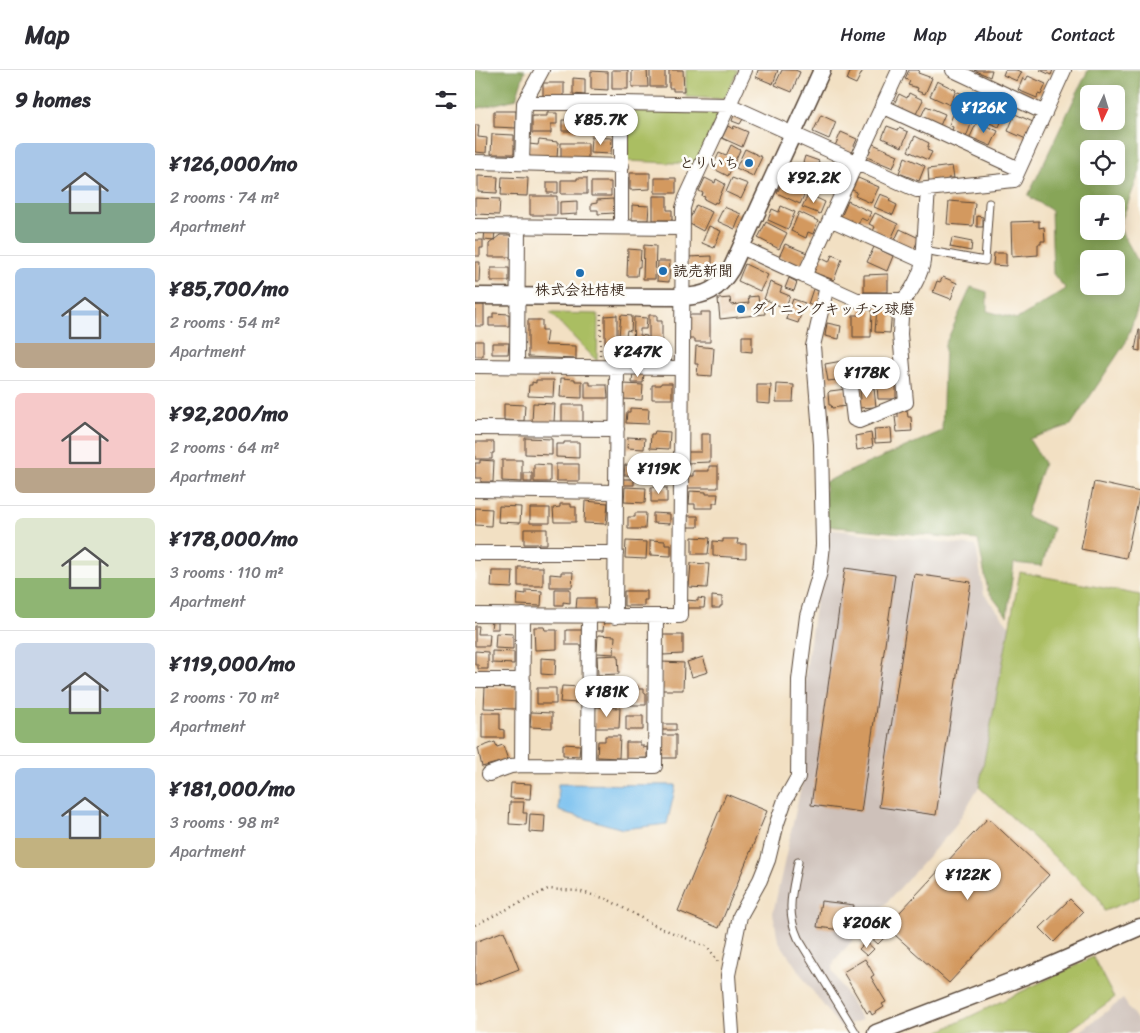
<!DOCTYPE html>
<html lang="en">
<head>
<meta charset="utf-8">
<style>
	body { margin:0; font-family:Sriracha,"Klee One",sans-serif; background:#f7f7f7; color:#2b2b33; height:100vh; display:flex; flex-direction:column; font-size:19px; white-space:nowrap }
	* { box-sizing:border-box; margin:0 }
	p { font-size:16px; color:#7c7c81 }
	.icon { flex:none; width:28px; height:28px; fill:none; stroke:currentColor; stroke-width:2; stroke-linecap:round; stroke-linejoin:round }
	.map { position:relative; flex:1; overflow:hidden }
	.sheet { display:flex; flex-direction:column; background:#fff; width:475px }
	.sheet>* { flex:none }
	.needle { width:32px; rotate:184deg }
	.buttons { position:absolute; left:605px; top:15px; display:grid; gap:10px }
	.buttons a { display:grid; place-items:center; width:45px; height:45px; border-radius:8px; background:#fff; box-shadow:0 2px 12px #0003; font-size:25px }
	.price { position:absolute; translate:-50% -42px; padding:0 11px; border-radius:18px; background:#fff; color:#222; font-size:16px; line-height:32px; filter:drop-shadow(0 1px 2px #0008) }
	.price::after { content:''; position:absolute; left:50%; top:30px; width:15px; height:11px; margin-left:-8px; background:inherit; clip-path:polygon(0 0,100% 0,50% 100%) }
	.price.selected { background:#1f6fb2; color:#fff }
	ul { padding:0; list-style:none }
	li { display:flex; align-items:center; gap:15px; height:125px; padding:0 15px }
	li+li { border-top:1px solid #e1e1e2 }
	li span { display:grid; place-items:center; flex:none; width:140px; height:100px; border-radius:8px; color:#555 }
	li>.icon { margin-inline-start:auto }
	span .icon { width:60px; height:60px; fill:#fffc; stroke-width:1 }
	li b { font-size:21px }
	h2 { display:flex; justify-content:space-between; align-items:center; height:60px; padding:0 15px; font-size:21px }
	header { display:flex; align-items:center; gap:30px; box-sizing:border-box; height:70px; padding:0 25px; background:#fff; border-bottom:1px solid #e1e1e2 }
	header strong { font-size:24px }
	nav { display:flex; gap:28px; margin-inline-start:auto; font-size:18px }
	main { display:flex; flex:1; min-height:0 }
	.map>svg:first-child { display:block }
	.industrial { fill:#cec1ba }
	.green { fill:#aabe62; stroke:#727440 }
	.forest { fill:#87a558; stroke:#61683b; fill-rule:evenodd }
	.water { fill:#77bfef; stroke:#597486 }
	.building { fill:#d3995f }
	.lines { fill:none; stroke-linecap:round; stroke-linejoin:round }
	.service-casing { stroke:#564537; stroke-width:9 }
	.minor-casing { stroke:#564537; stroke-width:16 }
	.tertiary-casing { stroke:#564537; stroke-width:19 }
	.path { stroke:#564537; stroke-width:2.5; stroke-dasharray:1 4; stroke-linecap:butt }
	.service { stroke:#fff; stroke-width:7 }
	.minor { stroke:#fff; stroke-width:14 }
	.tertiary { stroke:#fff; stroke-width:16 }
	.poi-dot { fill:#1f6fb2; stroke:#fdfcf7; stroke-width:2 }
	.labels { text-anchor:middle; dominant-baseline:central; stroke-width:5; stroke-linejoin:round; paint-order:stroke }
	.poi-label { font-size:15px; font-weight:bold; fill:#3b2a1e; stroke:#fdfcf7; text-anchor:start }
</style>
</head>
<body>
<header>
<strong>Map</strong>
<nav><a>Home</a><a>Map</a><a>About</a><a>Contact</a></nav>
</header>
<main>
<section class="sheet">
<h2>9 homes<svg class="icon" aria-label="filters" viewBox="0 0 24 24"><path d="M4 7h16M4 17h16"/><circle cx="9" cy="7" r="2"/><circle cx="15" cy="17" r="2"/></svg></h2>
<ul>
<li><span style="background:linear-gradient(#a9c7e8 60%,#7fa58c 0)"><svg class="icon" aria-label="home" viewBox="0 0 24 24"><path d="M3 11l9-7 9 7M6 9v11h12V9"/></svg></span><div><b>¥126,000/mo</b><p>2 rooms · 74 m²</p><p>Apartment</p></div></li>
<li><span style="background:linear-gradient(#a9c7e8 75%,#b9a48a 0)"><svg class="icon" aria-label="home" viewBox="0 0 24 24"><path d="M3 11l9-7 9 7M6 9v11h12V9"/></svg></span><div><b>¥85,700/mo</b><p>2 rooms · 54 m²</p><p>Apartment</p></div></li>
<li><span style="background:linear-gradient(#f6c9c9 75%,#b9a48a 0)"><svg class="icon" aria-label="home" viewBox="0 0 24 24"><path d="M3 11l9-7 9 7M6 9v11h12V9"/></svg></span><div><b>¥92,200/mo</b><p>2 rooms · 64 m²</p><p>Apartment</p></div></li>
<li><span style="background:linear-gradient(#dfe7d0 60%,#8fb573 0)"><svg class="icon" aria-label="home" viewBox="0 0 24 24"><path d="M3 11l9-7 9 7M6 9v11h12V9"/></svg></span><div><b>¥178,000/mo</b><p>3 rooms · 110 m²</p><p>Apartment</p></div></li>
<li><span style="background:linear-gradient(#c9d6e8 65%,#8fb573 0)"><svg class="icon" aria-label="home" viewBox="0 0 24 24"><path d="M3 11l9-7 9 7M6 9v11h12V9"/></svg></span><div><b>¥119,000/mo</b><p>2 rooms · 70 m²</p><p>Apartment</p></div></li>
<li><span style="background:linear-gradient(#a9c7e8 70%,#c2b280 0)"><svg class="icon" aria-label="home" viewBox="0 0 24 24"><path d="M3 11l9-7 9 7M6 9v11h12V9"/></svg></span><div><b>¥181,000/mo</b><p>3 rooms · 98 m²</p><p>Apartment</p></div></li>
</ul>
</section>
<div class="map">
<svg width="665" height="963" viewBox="0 0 665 963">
	<rect width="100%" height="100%" fill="#fdfcf7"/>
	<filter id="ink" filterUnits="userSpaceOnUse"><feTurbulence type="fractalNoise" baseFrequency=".02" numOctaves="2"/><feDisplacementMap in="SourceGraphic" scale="10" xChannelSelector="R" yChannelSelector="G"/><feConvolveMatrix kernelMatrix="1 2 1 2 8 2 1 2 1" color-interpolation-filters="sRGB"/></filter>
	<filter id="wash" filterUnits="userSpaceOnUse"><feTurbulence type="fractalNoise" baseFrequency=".0096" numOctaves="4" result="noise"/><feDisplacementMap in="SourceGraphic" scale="20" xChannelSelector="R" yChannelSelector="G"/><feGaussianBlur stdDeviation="1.12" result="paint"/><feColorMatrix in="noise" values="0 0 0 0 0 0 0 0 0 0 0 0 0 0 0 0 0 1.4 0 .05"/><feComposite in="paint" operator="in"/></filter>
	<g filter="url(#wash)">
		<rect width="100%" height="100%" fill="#f2e0c3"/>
		<path class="industrial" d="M351,459L501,476L509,524L535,557L504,717L479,758L360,890L357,900L387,950L365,957L333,915L303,870L298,843L328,708L326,635Z
			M648,929L665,954V963H603Z"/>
		<path class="green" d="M211,0H263L251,26L247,29L211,27Z
			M154,40L240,41L243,46L221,94L152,91L151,43Z
			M75,243L123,244L122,291Z
			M545,502L665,525V827L629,841L623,827L504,717Z
			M618,887L639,928L591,963H461Z"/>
		<path class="forest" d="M0,0H50L41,29L0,39Z
			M613,0H665V101L644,157L665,195V231L651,272L596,355L554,369L569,393L551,446L578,458L567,496L539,493L532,546L513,521L503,470L351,456L350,412L467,361L470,275L496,217L512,222V241L542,249L591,219L578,204L576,140L553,126ZM614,24H641V51H614ZM614,79H641V106H614ZM614,134H641V161H614ZM614,189H641V216H614Z"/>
		<path class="water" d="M83,715V714L201,715L192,754L148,759L84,741Z"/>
		<g id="blocks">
			<path class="building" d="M137,0H153V19H137Z
				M157,0H172L173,17H157Z
				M175,0H190V17H175Z
				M194,0H208L209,21H198V18H194Z
				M283,0H303L298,14L281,7Z
				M307,0H320L325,2L317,22L300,15Z
				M376,0H388L381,14L372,10Z
				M434,0H444L443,3L457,8L450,24L442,21L443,18L433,15L435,11L430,9Z
				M499,0H517L515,7Z
				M530,0H541L547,2L542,11L528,5Z
				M565,0H578L576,5Z
				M116,1L133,2V20L116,19Z
				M553,6L571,14L566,25L563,24L562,28L543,20L548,8L551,10Z
				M98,8L110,9V25L98,24Z
				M462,11L481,20L475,35L455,26Z
				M68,13H89V26H68Z
				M483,22L505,31L499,46L477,37Z
				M434,23L448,30L441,44L419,34L424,24L432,28Z
				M513,27L524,33L521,39L530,43L524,57L503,48Z
				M527,31L535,35L532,41L524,37Z
				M451,36L470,44L464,58L445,49Z
				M19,41H41V58L19,57Z
				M479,42L484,44L483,46L497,52L491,67L477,61L478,57L474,55Z
				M72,43H82V54H76V63H57V46H72Z
				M95,44L110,45V61H87V50H91V47H95Z
				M540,44L558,52L551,69L533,61Z
				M259,45L268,49L265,54L257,51Z
				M346,45L361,52L354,69L338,62Z
				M116,48H142V63H115Z
				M502,52L523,61L516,76L495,67Z
				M0,55H4L3,67L12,68L11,83L0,82Z
				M253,56L258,59L259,56L273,62L267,77L247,68Z
				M412,56L423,60L424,58L433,62L427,77L407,68Z
				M366,62L382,69L376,83L360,76Z
				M17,64L39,65V84H16Z
				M440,66L454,73L452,80L457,82L453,90L433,81Z
				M116,67L137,68L136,84L115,83Z
				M64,70L83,72L82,88L53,87L54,74L63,75Z
				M86,73H113V88H86Z
				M398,74L423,85L418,98L392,87Z
				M256,75L265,80L253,106L237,98L244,83L251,86Z
				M270,79L287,87L278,106L261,98Z
				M330,86L344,91L337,110L318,102L321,94L327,96Z
				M430,87L450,96L444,111L424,103Z
				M477,96L479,108H473L474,110L454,113L453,99Z
				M155,103H175V119L155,120Z
				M3,106L23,107L22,123L3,122Z
				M27,107L53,108L52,126L26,125Z
				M102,108H112V124H86V110H102Z
				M180,108H201V123H180Z
				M230,108L240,113L241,109L250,114L242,133L240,132L239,134L229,129L230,127L227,126L228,123L224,121Z
				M257,108L273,114L266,129L251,122Z
				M383,108L404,117L396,133L380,126L382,122L377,120Z
				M309,109L332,119L325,134L302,123Z
				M72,112H83V123H72Z
				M116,112H136V126H116Z
				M333,124L350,132L345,144L327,137Z
				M405,124L415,128L414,131L422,135L418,145L399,137Z
				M55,126H82V145H55Z
				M178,126H192V140H197V150H178Z
				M0,128L25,129L24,145L0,144Z
				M138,129L139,143L123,144V140H116V134L122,133V130Z
				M102,131V144L85,145V132Z
				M373,131L396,142L392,151L386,148L383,155L366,147Z
				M474,131L500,133L498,156L472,154Z
				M157,135L174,136L173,150H157Z
				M221,135L237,142L228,161L213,153Z
				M306,136L320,142L313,159L293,150L297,139L304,142Z
				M249,137L266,144L260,159L242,151Z
				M324,142L343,151L338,164L333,162L331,168L316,161Z
				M400,143L423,154L416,169L398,161L400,157L394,154Z
				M502,146L508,147V157H502Z
				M564,151V158L569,157L570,171H566V174H563V185L537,187L536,152Z
				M291,152L312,163L304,179L283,168Z
				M234,156L246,161L239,178L227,173Z
				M425,159L444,168L438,181L419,172Z
				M10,160L20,161L19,171L9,170Z
				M25,165H36V187H14V174Z
				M477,168L497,172L496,181L475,177Z
				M0,170H8V178H5V186H0Z
				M310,174L332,183L326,197L304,187Z
				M169,175L181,176L180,209H168Z
				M399,177L418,186L412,201L392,192Z
				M153,179L166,180L165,197H163L162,206H152Z
				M519,183H531V196L518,195Z
				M357,185L367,189L359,210L338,202L344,187L354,192Z
				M237,186V201H213V187Z
				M183,191H195L194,212L182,211Z
				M0,192H5L4,212H0Z
				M270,194L293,205L285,221L263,211Z
				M16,198H34V211H16Z
				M413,204V222H389V205Z
				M468,207L482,213L476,229L458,222L462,211L465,212Z
				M314,208L322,212L319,221L310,218Z
				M295,212L307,217L305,222L315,226L310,238L289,229Z
				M338,219L347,222L343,235L339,233L338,236L333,234Z
				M283,226L284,235L289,234L290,244L245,249L243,229L255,228L256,235L274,233L273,227Z
				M318,229L330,233L323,253L311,249Z
				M0,235H9V256H0Z
				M402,238L417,240L415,263L400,262Z
				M385,239L397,240L396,267H378V245H385Z
				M226,242H235V272H220V269H214V245H226Z
				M18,243L34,244V256H14V248H18Z
				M142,245V276L130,275V246Z
				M146,245L157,246L156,261L152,260L151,266H144Z
				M174,245H182V251H187V293H174Z
				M159,247L172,248L171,259H165V265L172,266L171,284L158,283Z
				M53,250H67V260H72L70,275L101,276V289L53,287Z
				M352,253L366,256L364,269L350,266Z
				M664,260H665V281L660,280Z
				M267,266H277V282L267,281Z
				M0,271H8V286H0Z
				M17,273H34L33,284H17Z
				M221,276L239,278L237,306L222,305L223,294H220Z
				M367,291L370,309L353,311L350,294Z
				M158,303H169L168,313H157Z
				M86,308L100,309V311H107V328L85,327Z
				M61,310H79L78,327L53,326L54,315H57V312L61,313Z
				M110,312H115V315H132L133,328H110Z
				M186,313H197V329H177V315H186Z
				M149,314L168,315L167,330L148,329Z
				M302,314L319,315L318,332H301Z
				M402,314H421V329H403Z
				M282,315H296L295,334L282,333Z
				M399,318L401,337L382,338V329H386L385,319Z
				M371,319V336L357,338L356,335H354L353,323L355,321Z
				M58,333L80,334L79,352H57Z
				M29,334L50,335L49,351L29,350Z
				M87,335H108V352L87,353Z
				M155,338L174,339L173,354L151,353L152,342H155Z
				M432,340L433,347H436L437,361L422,362L420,347H423V341Z
				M416,358L417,372L400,373L399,359Z
				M180,361L195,362L194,379L175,378L176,364H179Z
				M396,363L398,377L382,380L380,366Z
				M226,364H235V392L212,393V382H226Z
				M153,367L170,368L169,379L152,378Z
				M50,368L77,369V385L50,384Z
				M0,372H19V383H17V389H0Z
				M89,372H104V388L81,387V374H89Z
				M161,388L172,389L171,406L149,405L150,395L160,396Z
				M5,390L19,391L18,412H6V408H0V393H5Z
				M27,390H47V412L27,411Z
				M175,390H181V393H196L195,409H174Z
				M59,394L75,395V412H59Z
				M81,394H104V411H81Z
				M234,396H243V418H212V406H218V401H234Z
				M49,403H57V412H49Z
				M147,409H159V415H147Z
				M619,412L665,422L651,488L606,479Z
				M150,417L171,418L170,433L149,432Z
				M176,417L192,418V432H176Z
				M215,421L231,422V424H243L242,433H238V438H220V434H214Z
				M110,431L133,433L131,454L109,453Z
				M85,434H96V437H101V452H79L78,438L85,437Z
				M24,436L46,437L45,453L23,452Z
				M0,438L17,439L16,456L0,455Z
				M55,438H75V453H55Z
				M160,443H171L170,459H153V447H160Z
				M178,443L195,444V454L178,453Z
				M211,446H223V457H211Z
				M49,459H72V474H49Z
				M217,467L235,468L233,484H217Z
				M248,469H263L262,474H271V488L238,486V471L248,472Z
				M175,470L190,471V475H196V486L175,485Z
				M151,471L172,472L171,489L150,488Z
				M216,493L234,494L232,518L214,517Z
				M43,497H68V516H43Z
				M370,498L420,505L386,742L336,735Z
				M17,501H38L37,518L16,517Z
				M86,502H98L97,517H75V504L86,505Z
				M439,504L496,512L461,745L404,737Z
				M80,519H95V533L88,532V535H80Z
				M51,520L67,521L66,536L42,535L43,523L51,524Z
				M149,521H172V530H169V536H149Z
				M237,526L247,527V536H245V538H237Z
				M102,528H120V540L101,539Z
				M223,528L230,529L229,538H211V530L223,531Z
				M17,551L23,552V559H16Z
				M124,551H129L128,561H120V554Z
				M0,556H4L3,564H15L14,576H0Z
				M59,557H69L70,560H82V579L60,580Z
				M91,560H107V575H91Z
				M21,563L38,564V579L20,578Z
				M123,565L140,566L139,584L122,583Z
				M187,565H208V584L188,585Z
				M0,581L13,582V599H3V595H0Z
				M17,581L39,582V594L17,593Z
				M143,585L144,604L123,605L122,586Z
				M228,587L233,602L217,607L212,592Z
				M66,588L81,589L80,605L66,604Z
				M187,592L209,593L208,620H186Z
				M87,616L106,617L105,633L85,632Z
				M153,616H163V619H169V623H171V635H153V633H148L149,619H153Z
				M10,617L41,618L40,639L9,638Z
				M122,617L145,618L144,633L122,632Z
				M62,618H81V634H62Z
				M120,637L145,638L144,658H120Z
				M56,642L77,643V658L55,657Z
				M7,643H25V659L29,660V668H7Z
				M151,646H168V660H151Z
				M187,654H201V660H187Z
				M186,665H201V688H186Z
				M130,666H145L144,688L122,687L123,671H130Z
				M20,672L22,677L28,675L33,690L7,697L3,678Z
				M151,672H165V675H168V678L172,677V688L151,689Z
				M88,674L105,675L104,686L88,685Z
				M36,713L56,714L55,729L35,728Z
				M251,724L292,741L244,858L203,841Z
				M35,732H49L48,743H52L51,755L34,754Z
				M55,744L70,745L69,763L54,762Z
				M513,748L574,805L474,913L411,857Z
				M595,829L608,842L579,872L565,858Z
				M346,831L379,835L375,861L342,857Z
				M29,861L44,899L0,916V872Z
				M401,861L409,868L403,874L395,867Z
				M391,872L399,879L392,886L384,879Z
				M390,889L399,905L396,907L411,932L407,934L409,937L397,945L395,941L392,943L368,902Z"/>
		</g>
	</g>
	<g filter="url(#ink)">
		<use href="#blocks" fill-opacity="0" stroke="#564537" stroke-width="1"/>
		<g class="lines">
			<defs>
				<path id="service" d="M449,180L510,191L514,133
					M323,792C318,820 310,840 323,868L381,963"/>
				<path id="minor" d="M478,0L570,43
					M49,33H146V157
					M146,33L254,35L442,120L539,110L589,0
					M407,36L544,99
					M0,92L147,96
					M47,92L49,33L67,0
					M355,149L448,191L453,119
					M0,156L208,158
					M266,177L329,206L424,0
					M329,206L382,230H427C436,225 447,201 448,191
					M427,230L425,264L431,332L384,351L379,349L375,316L376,304L428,299
					M0,296L206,298
					M42,296L43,157
					M0,358L142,359
					M0,420L141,422
					M0,483H141
					M0,545L205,546L208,138L211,128L270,0
					M48,545L47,695L180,696L181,547
					M140,547L142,297
					M0,610H48
					M113,696L114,547
					M14,704L36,696L47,695
					M257,963L253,905L265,846L285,810L293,790L302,753L310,730L323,707L324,610L332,546L345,502L348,475L346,374L338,276L352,216"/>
				<path id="tertiary" d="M0,226L207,227C232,226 243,220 256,199L347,0
					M401,963L563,901L665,857"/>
			</defs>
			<use href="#service" class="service-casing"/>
			<use href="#minor" class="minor-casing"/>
			<use href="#tertiary" class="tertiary-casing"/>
			<path class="path" d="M125,285L126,241
				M0,855L73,819L103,821L132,829L181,856L233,877L243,892"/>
			<use href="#service" class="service"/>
			<use href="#minor" class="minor"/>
			<use href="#tertiary" class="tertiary"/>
		</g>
	</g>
	<g class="poi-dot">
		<circle cx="274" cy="93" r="5"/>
		<circle cx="188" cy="201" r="5"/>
		<circle cx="105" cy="203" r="5"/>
		<circle cx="266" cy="239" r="5"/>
	</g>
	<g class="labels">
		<g class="poi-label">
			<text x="264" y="93" text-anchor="end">とりいち</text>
			<text x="198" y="201">読売新聞</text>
			<text x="105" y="220" text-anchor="middle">株式会社桔梗</text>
			<text x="276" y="239">ダイニングキッチン球磨</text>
		</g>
	</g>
</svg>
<div class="buttons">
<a><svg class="needle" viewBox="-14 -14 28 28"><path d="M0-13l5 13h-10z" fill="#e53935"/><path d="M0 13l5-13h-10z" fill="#7c7c81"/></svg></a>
<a><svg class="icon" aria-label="locate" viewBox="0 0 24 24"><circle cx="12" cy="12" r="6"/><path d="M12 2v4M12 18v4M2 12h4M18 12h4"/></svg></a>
<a>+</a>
<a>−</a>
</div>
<b class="price selected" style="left:509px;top:64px">¥126K</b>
<b class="price" style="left:126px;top:76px">¥85.7K</b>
<b class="price" style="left:339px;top:134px">¥92.2K</b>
<b class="price" style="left:163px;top:308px">¥247K</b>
<b class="price" style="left:392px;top:329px">¥178K</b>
<b class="price" style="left:184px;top:425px">¥119K</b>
<b class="price" style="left:132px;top:648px">¥181K</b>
<b class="price" style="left:493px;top:831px">¥122K</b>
<b class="price" style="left:392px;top:879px">¥206K</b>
</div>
</main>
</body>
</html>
